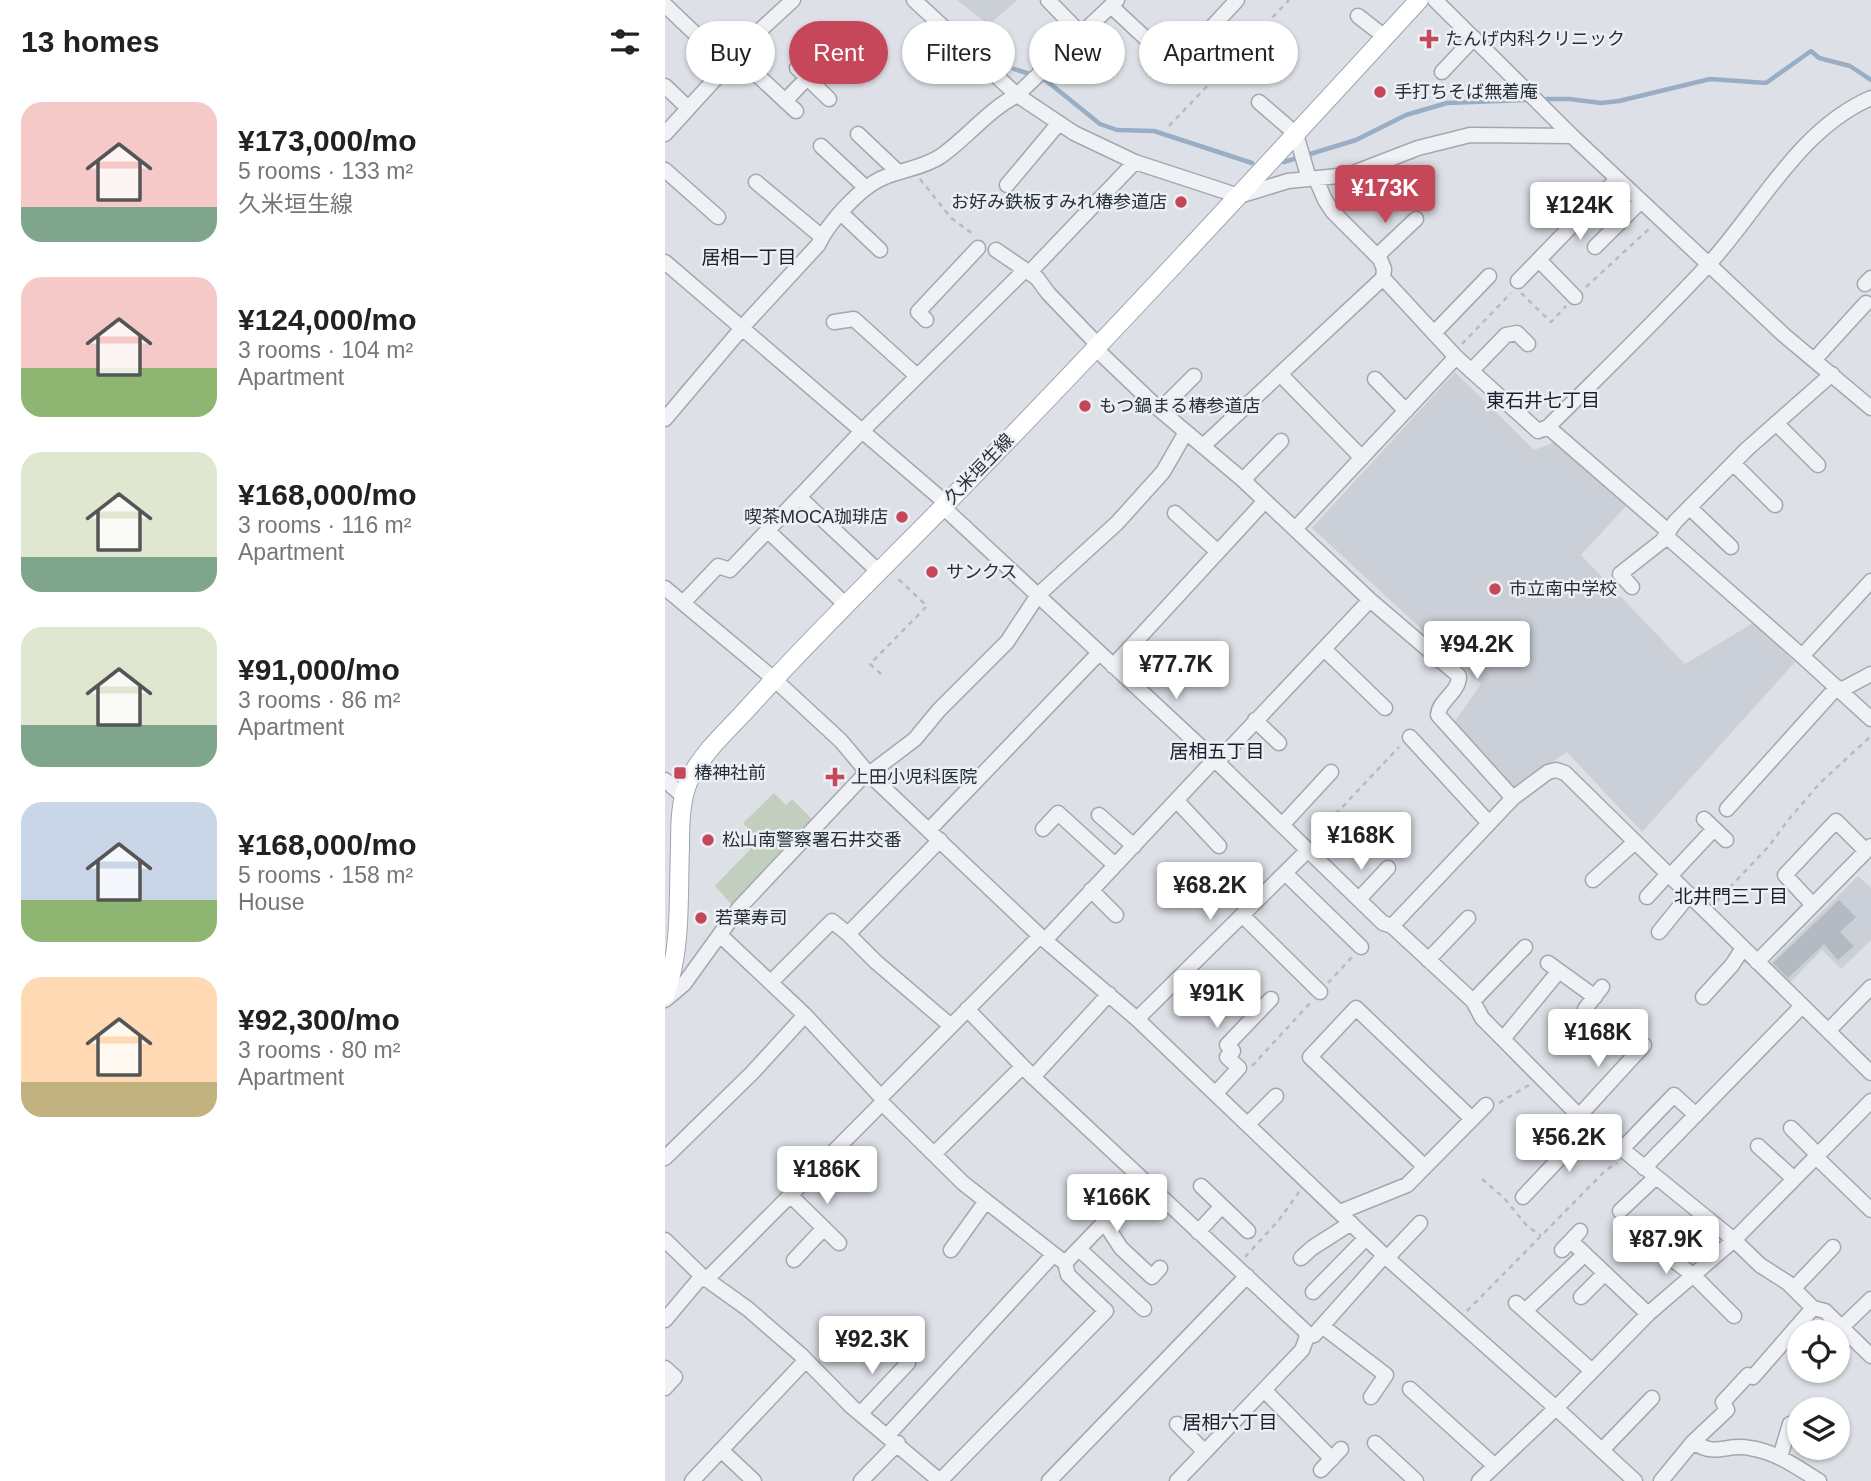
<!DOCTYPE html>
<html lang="en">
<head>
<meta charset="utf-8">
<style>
	body { margin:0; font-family:Arial,"Noto Sans JP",sans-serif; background:#f2f2f2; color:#222; height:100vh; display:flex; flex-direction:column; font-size:26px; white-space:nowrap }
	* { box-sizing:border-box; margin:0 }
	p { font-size:23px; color:#767676 }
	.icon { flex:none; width:38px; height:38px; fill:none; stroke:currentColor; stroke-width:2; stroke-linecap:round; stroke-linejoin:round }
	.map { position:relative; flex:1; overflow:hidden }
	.panel { display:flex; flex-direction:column; background:#fff; width:665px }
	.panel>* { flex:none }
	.banner { position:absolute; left:21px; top:21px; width:665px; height:63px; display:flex; gap:14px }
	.tools { position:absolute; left:1122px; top:1320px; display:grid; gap:14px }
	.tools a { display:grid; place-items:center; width:63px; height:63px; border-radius:50%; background:#fff; box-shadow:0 2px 5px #0004; font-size:35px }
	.price { position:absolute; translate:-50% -60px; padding:0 16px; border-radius:7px; background:#fff; color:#222; font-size:23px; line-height:46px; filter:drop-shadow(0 2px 4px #0008) }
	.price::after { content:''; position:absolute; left:50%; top:42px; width:21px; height:16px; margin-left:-10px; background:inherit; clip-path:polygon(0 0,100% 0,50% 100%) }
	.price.selected { background:#c6475a; color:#fff }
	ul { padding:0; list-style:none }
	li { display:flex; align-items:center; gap:21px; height:175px; padding:0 21px }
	li span { display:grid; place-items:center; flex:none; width:196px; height:140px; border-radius:21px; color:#555 }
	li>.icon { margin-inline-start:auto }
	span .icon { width:84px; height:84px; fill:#fffc; stroke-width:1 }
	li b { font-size:30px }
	h2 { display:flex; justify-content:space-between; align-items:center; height:84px; padding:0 21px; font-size:30px }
	.chip { padding:0 24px; border-radius:32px; background:#fff; box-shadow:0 2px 5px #0004; font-size:24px; line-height:63px }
	.chip.selected { background:#c6475a; color:#fff }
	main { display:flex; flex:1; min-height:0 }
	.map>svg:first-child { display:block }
	.built { fill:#cbcfd7 }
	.green { fill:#c3cfbe }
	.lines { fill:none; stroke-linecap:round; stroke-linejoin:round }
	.stream { stroke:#99aec4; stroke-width:4.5 }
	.building { fill:#b4bac2 }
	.minor-casing { stroke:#a3a7af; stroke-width:17 }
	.major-casing { stroke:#9da5b1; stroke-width:20 }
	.path { stroke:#b7bbc0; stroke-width:2.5; stroke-dasharray:5 5; stroke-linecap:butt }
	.minor { stroke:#eff1f4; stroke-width:14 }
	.major { stroke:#fff; stroke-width:18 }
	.poi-dot { fill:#c6475a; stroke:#eceff4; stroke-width:2.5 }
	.labels { text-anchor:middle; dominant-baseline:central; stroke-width:5; stroke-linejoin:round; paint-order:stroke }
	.poi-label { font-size:18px; fill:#272f3b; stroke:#eceff4; text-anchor:start }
	.street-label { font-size:18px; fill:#272f3b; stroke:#eceff4 }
	.neighbourhood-label { font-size:19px; fill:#1a202c; stroke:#eceff4 }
</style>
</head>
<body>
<main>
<section class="panel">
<h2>13 homes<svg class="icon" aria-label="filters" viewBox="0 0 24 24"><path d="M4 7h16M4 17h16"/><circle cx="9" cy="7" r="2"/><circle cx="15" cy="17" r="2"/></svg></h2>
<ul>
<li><span style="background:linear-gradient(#f6c9c9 75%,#7fa58c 0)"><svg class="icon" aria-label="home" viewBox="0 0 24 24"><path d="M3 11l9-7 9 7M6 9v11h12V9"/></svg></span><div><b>¥173,000/mo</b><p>5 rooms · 133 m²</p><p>久米垣生線</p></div></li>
<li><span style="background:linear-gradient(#f6c9c9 65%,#8fb573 0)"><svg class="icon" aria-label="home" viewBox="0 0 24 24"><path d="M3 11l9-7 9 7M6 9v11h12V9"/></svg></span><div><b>¥124,000/mo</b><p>3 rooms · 104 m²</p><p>Apartment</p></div></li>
<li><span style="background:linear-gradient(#dfe7d0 75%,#7fa58c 0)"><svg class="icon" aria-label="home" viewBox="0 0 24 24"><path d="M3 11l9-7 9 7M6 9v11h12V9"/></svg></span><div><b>¥168,000/mo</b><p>3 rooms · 116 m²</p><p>Apartment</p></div></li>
<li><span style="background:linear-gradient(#dfe7d0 70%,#7fa58c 0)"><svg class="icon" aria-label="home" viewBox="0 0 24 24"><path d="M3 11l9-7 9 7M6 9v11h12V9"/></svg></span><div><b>¥91,000/mo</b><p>3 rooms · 86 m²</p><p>Apartment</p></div></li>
<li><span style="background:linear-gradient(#c9d6e8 70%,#8fb573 0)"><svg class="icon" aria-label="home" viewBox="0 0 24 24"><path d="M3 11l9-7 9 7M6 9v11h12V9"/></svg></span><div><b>¥168,000/mo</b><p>5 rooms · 158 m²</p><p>House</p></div></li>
<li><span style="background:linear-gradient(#ffd9b3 75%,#c2b280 0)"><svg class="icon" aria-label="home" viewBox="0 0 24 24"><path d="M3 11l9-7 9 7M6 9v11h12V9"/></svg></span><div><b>¥92,300/mo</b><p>3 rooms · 80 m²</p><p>Apartment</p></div></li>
</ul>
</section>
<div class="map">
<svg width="1206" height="1481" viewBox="0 0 1206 1481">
	<rect width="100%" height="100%" fill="#dde0e6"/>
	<path class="built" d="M292,0H352L324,25Z
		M790,372L869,450L890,442L962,505L916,555L1020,664L1088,623L1130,662L977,832L902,752L847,789L788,724L816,684L647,528Z
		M1193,876L1206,888V940L1176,969L1157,950L1122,986L1102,966Z"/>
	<path class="green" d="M109,793L121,805L127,799L149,821L67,905L50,886L94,840L78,823Z"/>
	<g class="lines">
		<path class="stream" d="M349,69L365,74
			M378,78L435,124L452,130L489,131L587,163
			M882,99H904L936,103L954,101L1045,79L1101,83L1146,51L1154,58L1185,66L1206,80
			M619,162L691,140L741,115L782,103L861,100"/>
	</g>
	<path class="building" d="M1174,900L1191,917L1175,932L1189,946L1173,960L1159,944L1123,978L1108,963Z"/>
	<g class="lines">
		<defs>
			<path id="minor" d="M249,0L352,95L409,133L470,162L574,196L623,181L683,175L753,148L805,135L907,136
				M383,0L416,34
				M770,0L907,136L1120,336L1206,408
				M0,5L62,64
				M446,6L520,75
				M693,16L720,37
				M71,55L131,111
				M511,66L572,0
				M132,68L164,99
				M777,72L809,38
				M0,86L23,108
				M120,101L142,78
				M594,102L631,134L644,179
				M0,134L91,34L128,0
				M193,134L233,172
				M156,146L200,187
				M706,167L710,178L730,198
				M0,170L53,217
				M651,179L660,200L668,212L715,259L719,269L718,278L791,357
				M91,182L157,237
				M342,185L394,123
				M177,214L215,250
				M930,247L976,201
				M331,250L372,278L383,293L433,345
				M712,256L751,219
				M874,260L910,297
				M0,262L281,503
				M365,272L470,162
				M853,281L952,179
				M1200,284L1206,278
				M261,320L253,312L313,248
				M169,322L189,319L252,376
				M769,333L824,276
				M430,348L495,410L578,480L705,600L794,676C794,693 774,700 773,715L848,798
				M1149,360L1201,303
				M806,371L841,335L852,333L863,344
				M615,374L697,458
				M710,379L741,411
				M495,410L529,376
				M0,419L83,321L153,245C163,223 196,186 220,177C237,170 260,167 276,156C303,137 322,111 352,95L452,0
				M1111,423L1153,465
				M883,427L1004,532
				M539,445L718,278
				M1068,463L1110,505
				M578,480L616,441
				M134,497L214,572
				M278,507L552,762L718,923L727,926L848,798L883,772L891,770L900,773L1206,1073
				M1025,508L1066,547
				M510,513L553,552
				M630,529L791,357L873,431L883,427C937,373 992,320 1044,264C1095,208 1134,129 1206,98
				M102,530L181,605
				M1001,536L1137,656
				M1206,581L1137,656L1206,719
				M967,587L955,574L997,541L1010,522L1082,449L1167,374
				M0,588L109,679L176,741L202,772L375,936L472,1019L722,1258L891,1408L970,1481
				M18,603L53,566L65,570L197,431L360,270
				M659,649L720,708
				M448,666L599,502
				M1176,690L1206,674
				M590,720L614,743
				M745,737L824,823
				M552,762L705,600
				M204,774L250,739L274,710L342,642L373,595L452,523L498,472L521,432
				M0,780L19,797
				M512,801L554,846
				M1062,809L1172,687
				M434,815L469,846
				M1039,819L1061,840
				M618,824L666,772
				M265,829L434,653
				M378,829L393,813L450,865
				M620,873L696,947
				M1005,876L1049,829
				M928,880L970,842
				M426,890L451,915
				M982,897L1003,874
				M694,899L723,868
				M1148,905L1120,875L1171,821L1201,851
				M577,915L655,992
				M727,926L808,1001L817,1018L929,1131L957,1149L1069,1240L1095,1265L1123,1283L1148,1308L1160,1311L1206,1356
				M994,932L1024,895
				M183,934L211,962L286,1026
				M55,935L140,1015L216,1097
				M381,939L549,760
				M763,960L803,918
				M1092,962L1206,846
				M883,963L930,997
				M106,982L167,921L183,934L275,840
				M1038,997L1067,965L1078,948
				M0,1000L19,984L74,908L202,772
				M808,1001L860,947
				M302,1009L368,1077L640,1331L642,1337L637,1350L512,1481
				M920,1009L937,987
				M472,1019L643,850
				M1163,1031L1206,987
				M838,1039L894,971
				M368,1077L444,994
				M551,1093L574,1068L562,1057L568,1051L562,1045L606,999
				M217,1103L298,1183L400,1263L403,1275L441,1311L275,1481
				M914,1116L979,1045
				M583,1124L611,1096
				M1126,1128L1152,1154
				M1093,1146L1128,1178
				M957,1149L1009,1095L1031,1115
				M269,1154L357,1067
				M1150,1156L1206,1210
				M0,1158L87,1073L140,1015
				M760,1167L645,1057L691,1008L807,1119
				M979,1168L1137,1006
				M536,1186L583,1231
				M125,1195L174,1243
				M858,1197L924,1127
				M955,1211L991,1177
				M675,1212L742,1185L821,1105
				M439,1222L456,1248L487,1277L495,1268
				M533,1232L557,1206
				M0,1240L37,1276L83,1309L136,1355L187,1407L275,1481
				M906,1241L983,1314
				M414,1249L479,1309
				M286,1250L321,1201
				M897,1250L915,1231
				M995,1250L1028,1275L1069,1316
				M636,1258L647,1248L686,1223
				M722,1258L755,1223
				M129,1260L159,1228
				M400,1263L479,1181
				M41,1280L217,1103L216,1097L375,936
				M1129,1288L1168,1247
				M648,1292L701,1238
				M916,1297L940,1273
				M851,1303L927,1371
				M860,1311L920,1254
				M0,1320L37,1276
				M657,1326L721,1375L706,1397
				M1177,1327L1206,1299
				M642,1337L649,1335L657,1326L720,1255
				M0,1368L10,1377L0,1388
				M745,1389L830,1466
				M600,1391L667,1459
				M196,1413L243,1363
				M512,1424L540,1452
				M223,1435L388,1255
				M1028,1442C1053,1458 1060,1443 1085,1448C1111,1452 1132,1467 1154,1481
				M710,1443L751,1481
				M56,1450L89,1481
				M937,1450L987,1398
				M1115,1457L1125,1424
				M656,1470L676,1449
				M27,1481L141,1360
				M196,1481L233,1443
				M384,1481L582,1276
				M814,1481L891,1408L983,1314L1069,1240L1206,1101
				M996,1481L1028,1442L1062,1410L1058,1402L1083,1375L1088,1377L1148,1308"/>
			<path id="major" d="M0,995C17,950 13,895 15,848C15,825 15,799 25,778C38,752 63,730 83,708C143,641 208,578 272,513C436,346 595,173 754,0"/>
		</defs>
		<use href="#minor" class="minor-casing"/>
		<use href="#major" class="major-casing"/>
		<path class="path" d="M504,126L624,0
			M255,179L286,218L308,234
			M921,287L986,227
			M856,293L886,322L901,306
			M797,344L846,293
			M216,674L205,664L262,606L230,576
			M650,836L734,747
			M1051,902L1104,846L1124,819L1155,783L1206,736
			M663,983L687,957
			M587,1066L647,1001
			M834,1103L864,1085
			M817,1179L839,1198L862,1226L876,1236
			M580,1257L614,1220L634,1192
			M802,1311L941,1170L952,1163"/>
		<use href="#minor" class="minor"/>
		<use href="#major" class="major"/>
	</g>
	<g class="poi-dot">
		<path d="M760.5 28.5h7v7h7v7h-7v7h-7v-7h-7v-7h7z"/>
		<circle cx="715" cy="92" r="7"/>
		<circle cx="516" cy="202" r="7"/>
		<circle cx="420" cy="406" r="7"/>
		<circle cx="237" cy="517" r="7"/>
		<circle cx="267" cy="572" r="7"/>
		<circle cx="830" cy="589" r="7"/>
		<rect x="8" y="766" width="14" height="14" rx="3.5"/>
		<path d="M166.5 766.5h7v7h7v7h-7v7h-7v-7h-7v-7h7z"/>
		<circle cx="43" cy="840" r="7"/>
		<circle cx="36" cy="918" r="7"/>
	</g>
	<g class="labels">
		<g class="poi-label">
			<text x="780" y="39">たんげ内科クリニック</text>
			<text x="729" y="92">手打ちそば無着庵</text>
			<text x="502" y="202" text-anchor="end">お好み鉄板すみれ椿参道店</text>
			<text x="434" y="406">もつ鍋まる椿参道店</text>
			<text x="223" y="517" text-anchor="end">喫茶MOCA珈琲店</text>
			<text x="281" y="572">サンクス</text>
			<text x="844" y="589">市立南中学校</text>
			<text x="29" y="773">椿神社前</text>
			<text x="186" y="777">上田小児科医院</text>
			<text x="57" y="840">松山南警察署石井交番</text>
			<text x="50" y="918">若葉寿司</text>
		</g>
		<g class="street-label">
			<text transform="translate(314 469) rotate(-46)">久米垣生線</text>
		</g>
		<g class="neighbourhood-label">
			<text x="84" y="257">居相一丁目</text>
			<text x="878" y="400">東石井七丁目</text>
			<text x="552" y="751">居相五丁目</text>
			<text x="1066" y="896">北井門三丁目</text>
			<text x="565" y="1422">居相六丁目</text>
		</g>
	</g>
</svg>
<div class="tools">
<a><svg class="icon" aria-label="locate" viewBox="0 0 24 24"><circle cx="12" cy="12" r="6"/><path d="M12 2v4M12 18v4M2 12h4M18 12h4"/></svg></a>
<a><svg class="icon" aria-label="layers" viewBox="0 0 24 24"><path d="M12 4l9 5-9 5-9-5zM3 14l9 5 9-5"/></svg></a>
</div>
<b class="price selected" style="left:720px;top:225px">¥173K</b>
<b class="price" style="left:915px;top:242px">¥124K</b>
<b class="price" style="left:812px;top:681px">¥94.2K</b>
<b class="price" style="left:511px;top:701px">¥77.7K</b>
<b class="price" style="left:696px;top:872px">¥168K</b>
<b class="price" style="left:545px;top:922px">¥68.2K</b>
<b class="price" style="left:552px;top:1030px">¥91K</b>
<b class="price" style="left:933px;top:1069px">¥168K</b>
<b class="price" style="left:904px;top:1174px">¥56.2K</b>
<b class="price" style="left:162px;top:1206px">¥186K</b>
<b class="price" style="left:452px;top:1234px">¥166K</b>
<b class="price" style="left:1001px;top:1276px">¥87.9K</b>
<b class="price" style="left:207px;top:1376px">¥92.3K</b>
<div class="banner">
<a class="chip">Buy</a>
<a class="chip selected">Rent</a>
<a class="chip">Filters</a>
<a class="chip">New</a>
<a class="chip">Apartment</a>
</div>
</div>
</main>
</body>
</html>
